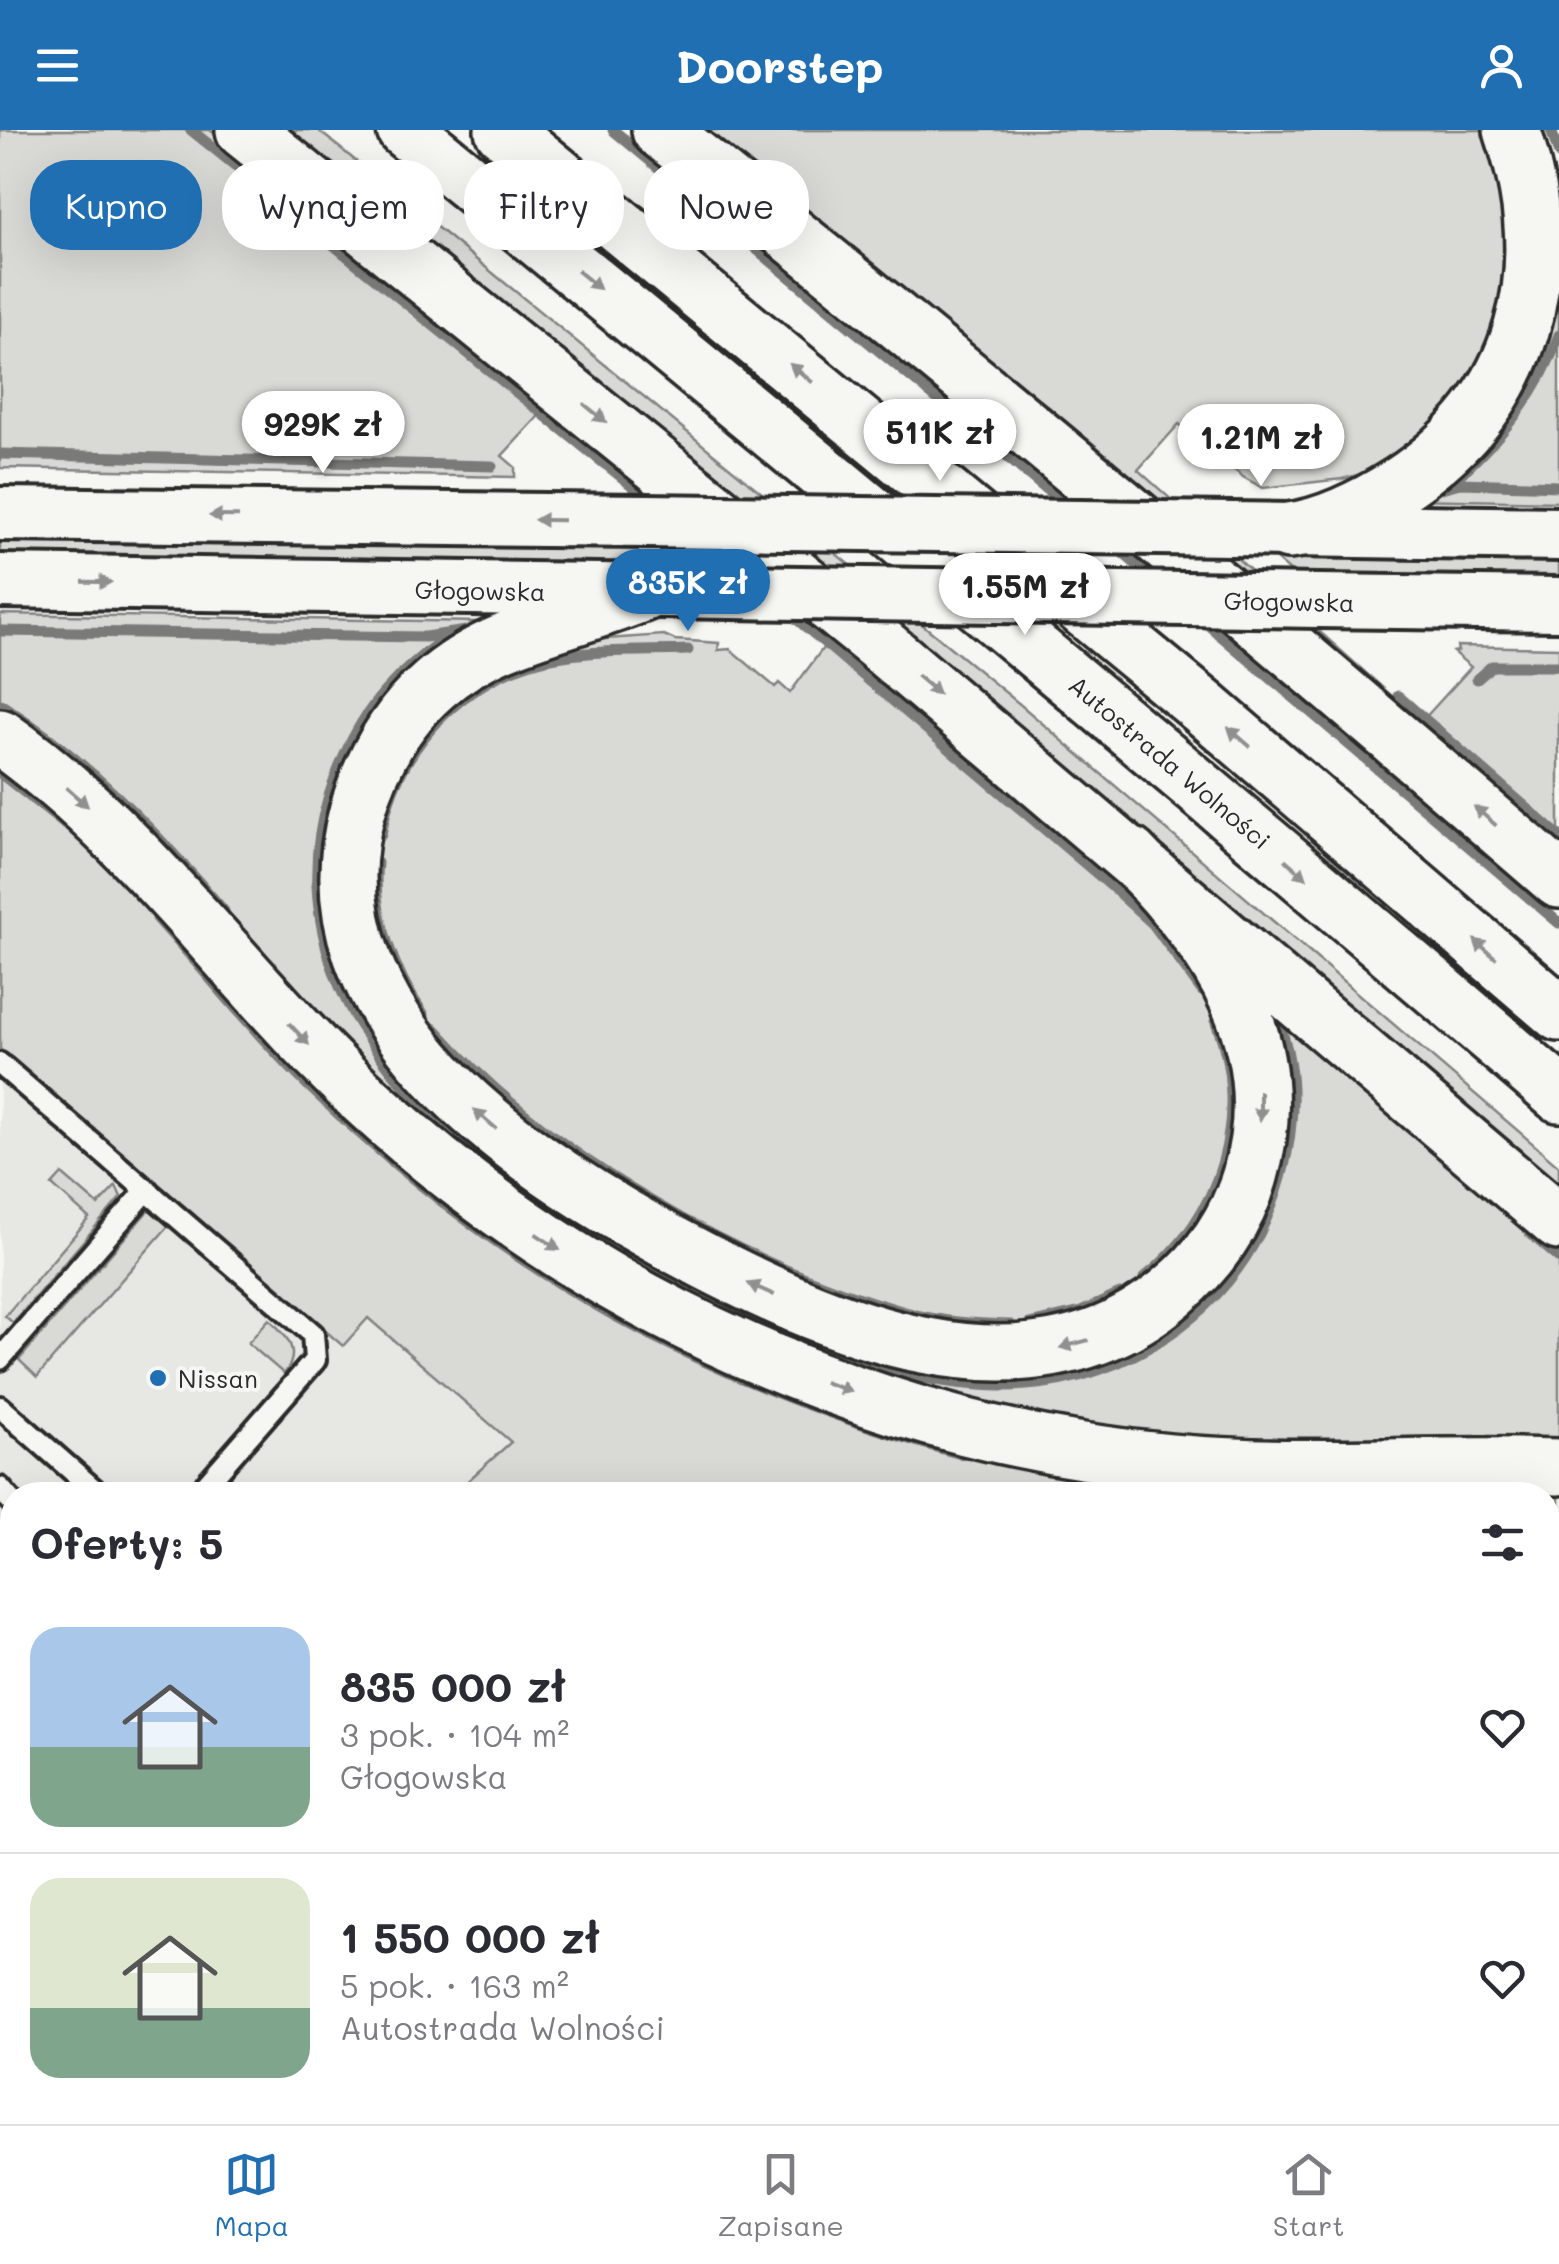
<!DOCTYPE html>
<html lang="pl">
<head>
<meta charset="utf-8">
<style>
	body { margin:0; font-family:Mali,sans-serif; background:#f7f7f7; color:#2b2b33; height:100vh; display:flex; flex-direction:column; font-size:38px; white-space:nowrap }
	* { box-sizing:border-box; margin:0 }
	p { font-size:32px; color:#7c7c81 }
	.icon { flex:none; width:55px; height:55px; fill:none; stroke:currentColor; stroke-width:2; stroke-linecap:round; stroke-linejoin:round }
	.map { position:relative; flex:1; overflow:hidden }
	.panel { position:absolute; left:0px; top:1352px; width:1560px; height:642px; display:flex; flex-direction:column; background:#fff; border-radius:40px 40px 0 0; box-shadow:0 10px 40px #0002 }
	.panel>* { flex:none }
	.guide { position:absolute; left:30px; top:30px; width:1000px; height:90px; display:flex; gap:20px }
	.price { position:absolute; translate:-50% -85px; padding:0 22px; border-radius:35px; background:#fff; color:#222; font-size:32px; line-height:65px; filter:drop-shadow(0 2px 5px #0008) }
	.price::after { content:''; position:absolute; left:50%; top:60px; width:30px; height:22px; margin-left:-15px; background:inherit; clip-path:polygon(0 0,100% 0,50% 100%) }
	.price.on { background:#1f6fb2; color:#fff }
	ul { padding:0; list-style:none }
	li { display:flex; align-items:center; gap:30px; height:250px; padding:0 30px }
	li+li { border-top:2px solid #e1e1e2 }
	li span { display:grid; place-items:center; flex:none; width:280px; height:200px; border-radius:30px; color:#555 }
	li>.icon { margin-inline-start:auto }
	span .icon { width:120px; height:120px; fill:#fffc; stroke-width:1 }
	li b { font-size:42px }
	h2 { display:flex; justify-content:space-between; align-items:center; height:120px; padding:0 30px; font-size:42px }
	.tag { padding:0 35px; border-radius:40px; background:#fff; box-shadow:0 10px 40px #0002; font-size:35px; line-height:90px }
	.tag.on { background:#1f6fb2; color:#fff }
	header { display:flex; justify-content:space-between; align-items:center; height:130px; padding:0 30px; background:#1f6fb2; color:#fff; font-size:45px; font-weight:800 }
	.dock { display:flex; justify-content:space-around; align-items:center; height:140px; border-top:2px solid #e1e1e2; background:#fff; font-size:28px; color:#7c7c81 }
	.dock a { display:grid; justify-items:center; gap:5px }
	.dock .on { color:#1f6fb2 }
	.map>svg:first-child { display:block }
	.built { fill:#e7e7e3 }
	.green { fill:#d9d9d5; stroke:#828280; stroke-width:2.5 }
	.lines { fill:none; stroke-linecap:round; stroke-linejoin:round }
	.stream { stroke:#7a7a78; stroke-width:11 }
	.lane-casing { stroke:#2b2b2b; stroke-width:28 }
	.secondary-casing { stroke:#2b2b2b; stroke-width:60 }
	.highway-casing { stroke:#2b2b2b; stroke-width:62 }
	.lane { stroke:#f6f6f2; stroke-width:20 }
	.secondary { stroke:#f6f6f2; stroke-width:52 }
	.highway { stroke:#f6f6f2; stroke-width:55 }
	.secondary-bridge-casing { stroke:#2b2b2b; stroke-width:60; stroke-linecap:butt }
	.secondary-bridge { stroke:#f6f6f2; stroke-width:52 }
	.oneway { fill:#90908e }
	.poi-dot { fill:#1f6fb2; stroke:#f6f6f2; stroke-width:4 }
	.labels { text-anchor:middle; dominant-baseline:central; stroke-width:8; stroke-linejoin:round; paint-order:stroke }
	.street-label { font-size:25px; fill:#2b2b2b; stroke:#f6f6f2 }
	.poi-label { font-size:25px; fill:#2b2b2b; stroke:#f6f6f2; text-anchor:start }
</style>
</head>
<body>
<header><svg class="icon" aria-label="menu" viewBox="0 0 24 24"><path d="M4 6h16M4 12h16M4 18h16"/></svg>Doorstep<svg class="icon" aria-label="person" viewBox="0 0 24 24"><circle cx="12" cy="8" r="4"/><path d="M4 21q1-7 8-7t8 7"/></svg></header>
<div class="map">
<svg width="1559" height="1994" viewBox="0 0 1559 1994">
	<rect width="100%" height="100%" fill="#f6f6f2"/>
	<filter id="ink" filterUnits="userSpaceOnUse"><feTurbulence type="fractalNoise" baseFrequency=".01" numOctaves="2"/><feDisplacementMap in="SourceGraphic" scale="20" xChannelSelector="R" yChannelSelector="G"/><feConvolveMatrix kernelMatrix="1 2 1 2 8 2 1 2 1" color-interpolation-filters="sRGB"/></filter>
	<g filter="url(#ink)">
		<path class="built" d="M0,874L604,1365H12V1982H1548V1732L1559,1737V1994H0Z"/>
		<path class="green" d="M0,0H210L628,339L603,338L539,286L502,326L515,337V347L0,338Z
			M276,0H318L1022,576L1559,1036V1072Z
			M705,0H1497L1525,154L1441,299L1369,342L1342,349L1263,358L1243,347L1179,294L1138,340L1421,592L1471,537L1453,522L1458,521L1457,516L1559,518V724L729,27Z
			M1559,164V372L1407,369L1539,228L1550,205Z
			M0,404L664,414L697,441L0,432Z
			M1268,422L1559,426V454L1298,448Z
			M0,484L482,492L366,609L382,907L897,1229L1203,1160L1257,862L1559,1111V1324L1168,1319L810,1232L475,1044L0,590Z
			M664,505L675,510L719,513L718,520L730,519L775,557L779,553L790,563L826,514H841L1151,778L1233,904L1236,1026L1176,1134L1056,1200L906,1193L638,1075L444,926L372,793L380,667L449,566L562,512Z
			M0,630L34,654L283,913L835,1275L1559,1356V1720L1548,1715V1365H452L511,1312L368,1188L343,1216L184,1078L37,1247L19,1230L165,1061L0,919Z
			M62,1044L98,1075L116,1056L121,1067L13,1193L5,1186L89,1088L52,1055Z
			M269,1189C287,1205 302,1222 284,1244L248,1213Z"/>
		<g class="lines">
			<path class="stream" d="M191,0L655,374
				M613,0L1071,380
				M1551,0L1559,24
				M0,324L492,336
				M1461,344C1504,303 1539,263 1559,205
				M1430,361L1460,353L1559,356
				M700,411L740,444
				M1112,414L1155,450
				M786,480L1101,747L1153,794L1202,861
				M1200,488L1559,793
				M0,501L425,507L467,501
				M444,509C381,555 352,594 328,669C304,747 320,835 365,903C382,930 403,956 425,979C454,1010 492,1036 527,1061C654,1151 841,1253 1000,1256C1106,1257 1210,1199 1259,1104C1293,1037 1307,945 1271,876
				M1477,549L1492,536H1559
				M1398,566L1559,706
				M0,574C87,629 158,704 224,781
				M0,643L63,693
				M381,705C393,626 453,558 528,534C578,518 636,522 688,520
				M377,733C371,784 395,844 424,885
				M157,788C210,846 258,908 315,962C505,1144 707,1255 961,1324
				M435,899C549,1027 741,1136 905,1182C939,1192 976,1194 1011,1195
				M1530,1103L1559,1128
				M1144,1148C1222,1088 1252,984 1216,892
				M1029,1194L1081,1182L1120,1164"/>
			<defs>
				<path id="lane" d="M0,934L313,1204L315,1230L197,1365
					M0,1229L147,1060
					M0,1277L100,1365
					M0,1358L12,1372
					M0,1454L12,1441
					M1548,1732L1559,1737
					M0,1804L12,1819
					M151,1982L160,1994
					M529,1982L538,1994
					M783,1982L793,1994
					M735,1994L743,1982"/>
				<path id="secondary" d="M0,384L646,391
					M1232,399L1559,404
					M0,451L732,462
					M1318,471L1559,474"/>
				<path id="highway" d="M244,0L877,512L1559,1092
					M405,0C794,317 1179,638 1559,964
					M503,0L1203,577L1559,883
					M660,0C966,242 1264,494 1559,750
					M1289,401C1329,396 1368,375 1401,354C1528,270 1559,140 1512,0
					M644,463C573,493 493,502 434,555C395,589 371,633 357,682C300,887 523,1034 676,1116C823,1195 1026,1287 1173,1161C1209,1131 1237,1091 1250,1046C1288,915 1218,814 1130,725
					M0,607C145,709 242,858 372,976C591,1176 875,1305 1170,1332C1299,1344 1429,1332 1559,1337"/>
			</defs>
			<use href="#lane" class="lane-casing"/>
			<use href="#secondary" class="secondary-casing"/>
			<use href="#highway" class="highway-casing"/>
			<use href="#lane" class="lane"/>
			<use href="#secondary" class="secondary"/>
			<use href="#highway" class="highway"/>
			<defs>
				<path id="secondary-bridge" d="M646,391L1232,399
					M732,462L1318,471"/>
			</defs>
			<use href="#secondary-bridge" class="secondary-bridge-casing"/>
			<use href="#secondary-bridge" class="secondary-bridge"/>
		</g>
		<defs><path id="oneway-solid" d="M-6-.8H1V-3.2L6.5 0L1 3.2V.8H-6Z" transform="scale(2.5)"/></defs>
		<g class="oneway">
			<use href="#oneway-solid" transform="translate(589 150) rotate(39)"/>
			<use href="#oneway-solid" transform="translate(801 243) rotate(-141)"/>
			<use href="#oneway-solid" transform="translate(595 283) rotate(39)"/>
			<use href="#oneway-solid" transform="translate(224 386) rotate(-179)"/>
			<use href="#oneway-solid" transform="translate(549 390) rotate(-179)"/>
			<use href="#oneway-solid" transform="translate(97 452) rotate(1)"/>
			<use href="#oneway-solid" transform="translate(928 555) rotate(40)"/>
			<use href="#oneway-solid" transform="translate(1239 607) rotate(-139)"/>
			<use href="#oneway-solid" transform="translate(77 667) rotate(41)"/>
			<use href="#oneway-solid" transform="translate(1485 686) rotate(-139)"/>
			<use href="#oneway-solid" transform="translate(1296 739) rotate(41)"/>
			<use href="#oneway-solid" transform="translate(1485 819) rotate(-139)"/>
			<use href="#oneway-solid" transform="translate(299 904) rotate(47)"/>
			<use href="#oneway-solid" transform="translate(1260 976) rotate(90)"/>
			<use href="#oneway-solid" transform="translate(485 989) rotate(-139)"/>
			<use href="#oneway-solid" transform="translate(548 1112) rotate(34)"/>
			<use href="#oneway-solid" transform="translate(761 1159) rotate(-156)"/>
			<use href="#oneway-solid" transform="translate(1074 1214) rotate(165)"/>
			<use href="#oneway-solid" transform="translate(838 1257) rotate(20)"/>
		</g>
	</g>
	<circle class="poi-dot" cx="158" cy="1248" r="10"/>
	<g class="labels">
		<g class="street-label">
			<text transform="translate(480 460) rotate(1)">Głogowska</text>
			<text transform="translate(1289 471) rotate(1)">Głogowska</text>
			<text transform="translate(1170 632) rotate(40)">Autostrada Wolności</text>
		</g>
		<g class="poi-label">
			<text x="178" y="1248">Nissan</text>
		</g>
	</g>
</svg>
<b class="price" style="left:323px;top:346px">929K zł</b>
<b class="price" style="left:940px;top:354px">511K zł</b>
<b class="price" style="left:1261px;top:359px">1.21M zł</b>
<b class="price on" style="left:688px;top:504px">835K zł</b>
<b class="price" style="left:1025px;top:508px">1.55M zł</b>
<div class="guide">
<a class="tag on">Kupno</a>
<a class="tag">Wynajem</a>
<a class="tag">Filtry</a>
<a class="tag">Nowe</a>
</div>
<section class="panel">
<h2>Oferty: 5<svg class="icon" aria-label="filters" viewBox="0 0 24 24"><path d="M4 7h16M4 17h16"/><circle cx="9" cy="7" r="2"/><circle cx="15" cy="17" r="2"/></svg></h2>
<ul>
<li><span style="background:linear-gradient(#a9c7e8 60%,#7fa58c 0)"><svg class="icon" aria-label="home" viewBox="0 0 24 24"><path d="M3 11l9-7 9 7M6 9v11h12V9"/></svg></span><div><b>835 000 zł</b><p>3 pok. · 104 m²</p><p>Głogowska</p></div><svg class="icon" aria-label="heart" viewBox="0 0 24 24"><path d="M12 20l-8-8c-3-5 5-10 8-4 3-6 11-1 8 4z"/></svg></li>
<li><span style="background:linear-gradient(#dfe7d0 65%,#7fa58c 0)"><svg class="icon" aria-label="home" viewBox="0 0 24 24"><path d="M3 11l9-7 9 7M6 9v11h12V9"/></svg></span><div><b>1 550 000 zł</b><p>5 pok. · 163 m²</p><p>Autostrada Wolności</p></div><svg class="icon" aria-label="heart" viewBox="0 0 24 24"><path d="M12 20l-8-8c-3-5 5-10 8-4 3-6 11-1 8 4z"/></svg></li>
</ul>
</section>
</div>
<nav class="dock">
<a class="on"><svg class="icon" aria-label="map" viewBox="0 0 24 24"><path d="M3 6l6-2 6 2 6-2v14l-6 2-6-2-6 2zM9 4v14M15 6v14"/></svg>Mapa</a>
<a><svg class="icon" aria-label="saved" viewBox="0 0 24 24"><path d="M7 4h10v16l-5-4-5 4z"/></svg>Zapisane</a>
<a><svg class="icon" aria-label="home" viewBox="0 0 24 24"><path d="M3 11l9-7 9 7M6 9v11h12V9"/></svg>Start</a>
</nav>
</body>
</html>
